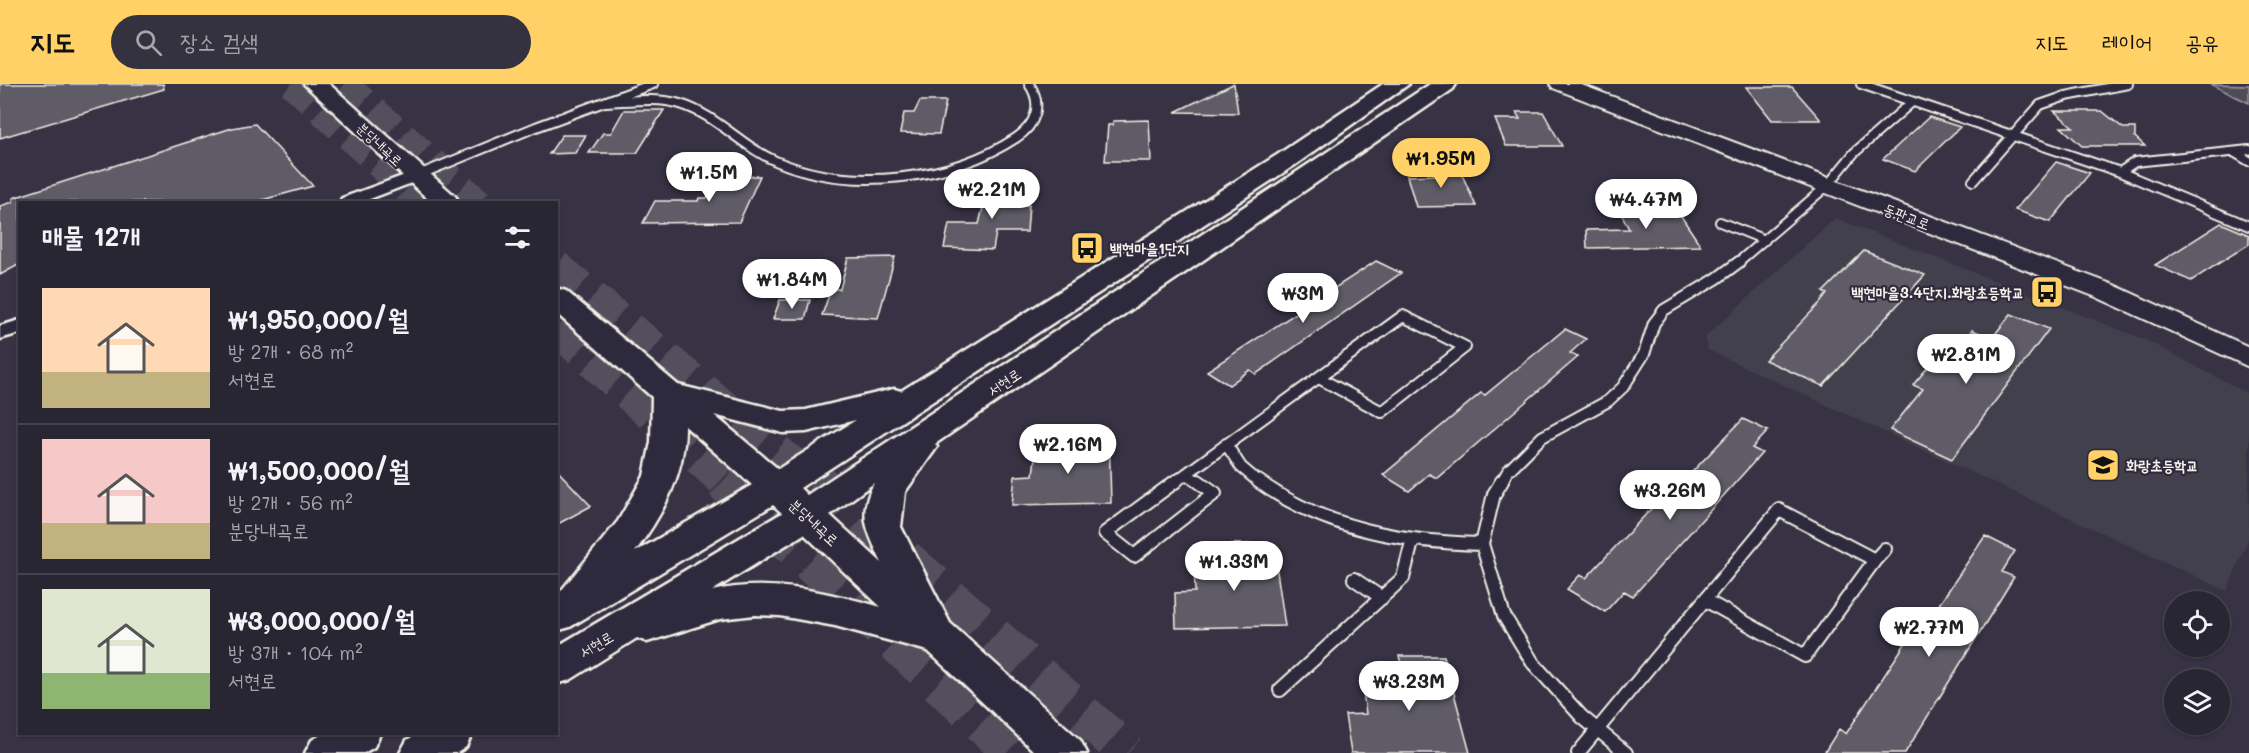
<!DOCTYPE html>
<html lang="ko">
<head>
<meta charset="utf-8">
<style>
	body { margin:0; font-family:Mali,"Poor Story",sans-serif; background:#35323f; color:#f1f3f6; height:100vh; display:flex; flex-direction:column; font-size:22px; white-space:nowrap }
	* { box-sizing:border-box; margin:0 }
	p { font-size:20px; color:#a5a5ac }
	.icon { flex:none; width:33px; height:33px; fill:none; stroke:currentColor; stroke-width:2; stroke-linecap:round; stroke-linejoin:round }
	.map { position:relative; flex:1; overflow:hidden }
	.details { position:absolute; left:18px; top:117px; width:540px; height:534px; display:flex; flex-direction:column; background:#292633; border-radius:0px; box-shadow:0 2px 4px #0004,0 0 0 2px #45434e }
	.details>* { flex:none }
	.fabs { position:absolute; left:2164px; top:507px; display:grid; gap:12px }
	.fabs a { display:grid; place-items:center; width:66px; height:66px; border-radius:50%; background:#292633; box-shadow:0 2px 4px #0004,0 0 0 2px #45434e; font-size:30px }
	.price { position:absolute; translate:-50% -51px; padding:0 14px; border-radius:21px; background:#fff; color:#222; font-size:20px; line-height:39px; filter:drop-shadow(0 2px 3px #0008) }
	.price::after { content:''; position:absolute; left:50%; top:36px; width:18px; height:14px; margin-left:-9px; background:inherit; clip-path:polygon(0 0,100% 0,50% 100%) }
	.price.active { background:#ffd166; color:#111 }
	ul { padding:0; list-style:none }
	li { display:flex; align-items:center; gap:18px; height:150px; padding:0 24px }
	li+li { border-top:2px solid #45434e }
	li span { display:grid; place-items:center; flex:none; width:168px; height:120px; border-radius:0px; color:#555 }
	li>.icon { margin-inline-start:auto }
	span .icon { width:72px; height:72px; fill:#fffc; stroke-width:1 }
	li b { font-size:26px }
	h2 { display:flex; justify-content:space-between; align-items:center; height:72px; padding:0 24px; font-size:26px }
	header { display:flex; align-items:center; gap:36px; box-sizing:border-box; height:84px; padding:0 30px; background:#ffd166; color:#111 }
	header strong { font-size:28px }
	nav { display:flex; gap:33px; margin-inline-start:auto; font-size:21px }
	.search { width:420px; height:54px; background:#35323f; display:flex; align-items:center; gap:15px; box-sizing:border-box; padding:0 21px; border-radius:33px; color:#a5a5ac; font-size:22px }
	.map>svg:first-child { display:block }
	.built { fill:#433f4e }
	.green { fill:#504b59; stroke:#a29ea0; stroke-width:1.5 }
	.building { fill:#5f5c67; stroke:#f4f1e8; stroke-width:1.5 }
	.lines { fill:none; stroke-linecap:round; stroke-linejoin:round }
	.highway-tunnel-far2 { stroke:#534f5d; stroke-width:26; stroke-dasharray:26 13; stroke-linecap:butt }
	.highway-tunnel-far1 { stroke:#534f5d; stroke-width:32; stroke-dasharray:32 16; stroke-linecap:butt }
	.highway-tunnel { stroke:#534f5d; stroke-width:39; stroke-dasharray:39 20; stroke-linecap:butt }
	.lane-far2-casing { stroke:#f4f1e8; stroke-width:12 }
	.lane-far1-casing { stroke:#f4f1e8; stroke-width:14 }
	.lane-casing { stroke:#f4f1e8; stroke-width:16 }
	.street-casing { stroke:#f4f1e8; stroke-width:5 }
	.secondary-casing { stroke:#f4f1e8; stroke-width:4 }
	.primary-casing { stroke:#f4f1e8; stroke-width:5 }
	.lane-far2 { stroke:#2f2a3d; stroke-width:8 }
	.lane-far1 { stroke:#2f2a3d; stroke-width:10 }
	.lane { stroke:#2f2a3d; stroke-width:12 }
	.street { fill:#2f2a3d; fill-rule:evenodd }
	.secondary { fill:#2f2a3d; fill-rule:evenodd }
	.primary { fill:#2f2a3d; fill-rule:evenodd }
	.labels { text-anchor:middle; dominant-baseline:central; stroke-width:4.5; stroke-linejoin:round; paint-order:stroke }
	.far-street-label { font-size:14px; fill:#f4f1e8; stroke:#2f2a3d }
	.street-label { font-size:15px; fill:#f4f1e8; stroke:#2f2a3d }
	.poi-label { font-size:15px; font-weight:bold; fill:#f4f1e8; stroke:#2f2a3d; text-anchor:start }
</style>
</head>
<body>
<header>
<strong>지도</strong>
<div class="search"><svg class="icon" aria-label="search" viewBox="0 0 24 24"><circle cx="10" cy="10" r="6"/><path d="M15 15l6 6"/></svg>장소 검색</div>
<nav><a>지도</a><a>레이어</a><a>공유</a></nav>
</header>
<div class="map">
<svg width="2249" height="669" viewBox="0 0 2249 669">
	<rect width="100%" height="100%" fill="#373244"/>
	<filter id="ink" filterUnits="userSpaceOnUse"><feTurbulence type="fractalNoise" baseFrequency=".0167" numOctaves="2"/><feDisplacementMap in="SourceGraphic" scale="12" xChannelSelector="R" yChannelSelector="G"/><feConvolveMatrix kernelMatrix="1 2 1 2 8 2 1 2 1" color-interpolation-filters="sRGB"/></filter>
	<g filter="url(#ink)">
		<path class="built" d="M1835,134L2146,256L2249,310V453L2227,507L1708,266L1705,253Z"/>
		<path class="green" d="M2210,0L2249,1V19Z"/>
		<path class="building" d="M0,0H163L164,5L0,54Z
			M1234,0L1238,29L1175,28L1233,0Z
			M1746,3H1792L1821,36H1772Z
			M920,17H946L939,50L900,49L904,29H914Z
			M624,26H664L637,69H589L603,49H611Z
			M2054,27H2102L2123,44H2135V53L2145,62H2082L2061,43H2073Z
			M1516,28H1543L1562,62H1506L1495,35H1520Z
			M1929,33L1960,43L1915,87L1883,75Z
			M1149,36L1151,77H1105L1108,41H1113V37Z
			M255,40L313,102L255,118H20V180L0,191V122L13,118V114L232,44Z
			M562,51H586L575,69L549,70Z
			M2056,78L2090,89L2050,138L2015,126Z
			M1431,84H1459L1476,122L1416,123L1407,92L1434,91Z
			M718,88H742L741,92H760L739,138L643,139L655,117H698L699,114H707Z
			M989,98L1021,101L1019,121H1029L1027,148H996L993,166L944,164L949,140H979Z
			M1643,120H1673L1701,162L1587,164L1586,146L1629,145L1621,129L1649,128Z
			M2221,139L2249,151V160L2191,197L2155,181Z
			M1864,167L1925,191L1823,302L1765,276L1820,219L1827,210L1823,208Z
			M895,173L878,234L822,231L831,205H840L848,174Z
			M1376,177L1401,189L1256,290L1250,286L1229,301L1207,287Z
			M780,216H810L805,235H773Z
			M2011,230L2049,245L1952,375L1890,346L1923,305L1913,301L1939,270L1941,271L1951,259L1959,263L1972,246L1992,254Z
			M1565,245L1586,255L1570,269L1578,273L1437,394L1429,390L1409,407L1383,391L1481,309L1485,311Z
			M1743,335L1768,347L1752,364L1762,369L1633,512L1624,507L1605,528L1567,505L1580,491L1586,494L1666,409L1670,411Z
			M1072,351H1109L1111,419L1012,421L1015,392L1033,391L1036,365L1072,364Z
			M556,385L591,422L556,441Z
			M1985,452L2015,467L2002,488L2014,493L1905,669H1824L1839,645L1846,650L1916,543L1922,546Z
			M1231,460H1273L1285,542L1176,544L1175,509L1195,508L1194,477L1233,476Z
			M1399,572H1444L1470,669H1351L1345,631L1366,630L1361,592L1404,591Z"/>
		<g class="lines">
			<path class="highway-tunnel-far2" d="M291,0L418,118
				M345,0L480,118"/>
			<path class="highway-tunnel-far1" d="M556,182L817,399
				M556,245L725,399"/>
			<path class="highway-tunnel" d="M723,397L1013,669
				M816,397L1128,669"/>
			<defs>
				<path id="lane-far2" d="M1861,0L2120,88L2249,142
					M607,18C631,17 657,13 680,20C717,31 743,64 778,78C851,108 950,97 1016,54C1036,41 1043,20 1029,0
					M2234,68L2249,77
					M2120,88L2135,78L2249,66
					M416,92L536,43L653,0
					M1973,97L2040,21L2066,12L2128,0
					M1720,138L1765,156
					M1737,179L1827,102L1854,69L1912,18"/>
				<path id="lane-far1" d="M1226,360L1241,383L1260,399
					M1186,390L1200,399
					M1186,390L1403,232L1465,263L1382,328L1319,294
					M1174,399L1186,390
					M1501,399L1508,387L1542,353L1608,317L1623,303L1644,270L1654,239L1664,226L1716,195L1739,178"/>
				<path id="lane" d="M1176,397L1105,449L1134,472L1215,409L1198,397
					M1258,397C1325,445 1401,458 1482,460
					M1502,397L1494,410L1482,460L1504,532L1533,579L1582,633L1626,669
					M1875,476L1885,465
					M1354,495L1382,514
					M1280,606L1403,494L1412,458
					M1578,669L1779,426L1875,476L1805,572L1705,516"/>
				<path id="street" d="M416,87L422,89L424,92L422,95L362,118H340L342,114Z
					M20,236V249L0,255V242Z"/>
				<path id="secondary" d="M1550,0H1579L2114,201L2249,263V283L2096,213L1553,4Z"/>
				<path id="primary" d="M304,0H329L455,112L459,118H431Z
					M1383,0H1409L1295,81L800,404L807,411L1430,0H1456L1453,5L935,360L937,363L905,408L901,443L950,539L1080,656L1087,669H1036L928,567L835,542L780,532L755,531L720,535L647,558L637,554L570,596L556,600V563L782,429L773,421L570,543L556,547V513L618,437L644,392L651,358L652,313L556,229V204L566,207L678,301L783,327L806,326L894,305L901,307L1277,71ZM714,331L783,349L806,348L856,336L778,385ZM685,342L752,401L635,468C663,430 685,391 685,342ZM874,399C857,432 868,448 882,479L830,431ZM804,450L881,523C826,508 769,494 712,507Z
					M323,650H380L374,663L364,669H305L312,656Z
					M417,650H472L466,663L457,669H400L407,656Z"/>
			</defs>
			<use href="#lane-far2" class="lane-far2-casing"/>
			<use href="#lane-far1" class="lane-far1-casing"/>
			<use href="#lane" class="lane-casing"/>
			<use href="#street" class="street-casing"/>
			<use href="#secondary" class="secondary-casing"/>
			<use href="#primary" class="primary-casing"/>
			<use href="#lane-far2" class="lane-far2"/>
			<use href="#lane-far1" class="lane-far1"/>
			<use href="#lane" class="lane"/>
			<use href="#street" class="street"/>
			<use href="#secondary" class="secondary"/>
			<use href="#primary" class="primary"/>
		</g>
	</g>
	<defs>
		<symbol id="bus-square" viewBox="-11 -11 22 22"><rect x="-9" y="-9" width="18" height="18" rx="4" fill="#ffd166" stroke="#2f2a3d"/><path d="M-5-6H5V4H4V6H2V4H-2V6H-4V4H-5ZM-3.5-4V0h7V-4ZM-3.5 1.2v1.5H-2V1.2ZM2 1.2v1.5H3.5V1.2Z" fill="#111"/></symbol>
		<symbol id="school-square" viewBox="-11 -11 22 22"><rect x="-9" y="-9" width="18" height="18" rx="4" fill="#ffd166" stroke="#2f2a3d"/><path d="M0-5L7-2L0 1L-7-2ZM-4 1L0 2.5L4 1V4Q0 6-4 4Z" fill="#111"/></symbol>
	</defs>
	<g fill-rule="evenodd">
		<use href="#bus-square" x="1068" y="145" width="38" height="38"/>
		<use href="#bus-square" x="2028" y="189" width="38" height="38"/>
		<use href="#school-square" x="2084" y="362" width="38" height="38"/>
	</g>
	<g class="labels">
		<g class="far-street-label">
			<text transform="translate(380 60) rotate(43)">분당내곡로</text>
		</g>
		<g class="street-label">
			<text transform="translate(1907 132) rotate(21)">동판교로</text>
			<text transform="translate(1004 298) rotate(-34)">서현로</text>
			<text transform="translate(814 438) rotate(43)">분당내곡로</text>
			<text transform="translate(596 560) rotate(-31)">서현로</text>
		</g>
		<g class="poi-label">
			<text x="1110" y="164">백현마을1단지</text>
			<text x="2024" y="208" text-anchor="end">백현마을3.4단지.화랑초등학교</text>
			<text x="2126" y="381">화랑초등학교</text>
		</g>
	</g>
</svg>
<div class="fabs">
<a><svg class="icon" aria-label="locate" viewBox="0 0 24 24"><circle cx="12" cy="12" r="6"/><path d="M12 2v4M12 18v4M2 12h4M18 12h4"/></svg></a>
<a><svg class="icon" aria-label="layers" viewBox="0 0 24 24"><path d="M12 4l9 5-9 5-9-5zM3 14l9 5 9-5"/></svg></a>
</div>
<b class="price active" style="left:1441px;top:105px">₩1.95M</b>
<b class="price" style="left:709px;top:119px">₩1.5M</b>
<b class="price" style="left:992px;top:136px">₩2.21M</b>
<b class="price" style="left:1646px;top:146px">₩4.47M</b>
<b class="price" style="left:792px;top:226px">₩1.84M</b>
<b class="price" style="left:1303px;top:240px">₩3M</b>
<b class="price" style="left:1966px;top:301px">₩2.81M</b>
<b class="price" style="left:1068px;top:391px">₩2.16M</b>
<b class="price" style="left:1670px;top:437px">₩3.26M</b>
<b class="price" style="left:1234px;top:508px">₩1.33M</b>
<b class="price" style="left:1929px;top:574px">₩2.77M</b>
<b class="price" style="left:1409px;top:628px">₩3.23M</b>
<section class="details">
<h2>매물 12개<svg class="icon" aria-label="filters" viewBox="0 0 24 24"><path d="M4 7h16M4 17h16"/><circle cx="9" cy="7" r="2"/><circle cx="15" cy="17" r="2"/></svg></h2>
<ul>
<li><span style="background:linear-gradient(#ffd9b3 70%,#c2b280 0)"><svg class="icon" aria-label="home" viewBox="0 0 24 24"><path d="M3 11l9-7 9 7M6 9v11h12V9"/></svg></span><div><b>₩1,950,000/월</b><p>방 2개 · 68 m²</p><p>서현로</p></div></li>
<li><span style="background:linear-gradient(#f6c9c9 70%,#c2b280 0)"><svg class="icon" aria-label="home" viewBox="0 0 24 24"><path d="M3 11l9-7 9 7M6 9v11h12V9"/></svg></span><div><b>₩1,500,000/월</b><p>방 2개 · 56 m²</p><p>분당내곡로</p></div></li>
<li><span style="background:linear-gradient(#dfe7d0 70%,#8fb573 0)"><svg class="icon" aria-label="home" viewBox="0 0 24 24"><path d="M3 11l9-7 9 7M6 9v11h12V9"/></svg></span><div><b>₩3,000,000/월</b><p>방 3개 · 104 m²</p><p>서현로</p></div></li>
</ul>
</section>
</div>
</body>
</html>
